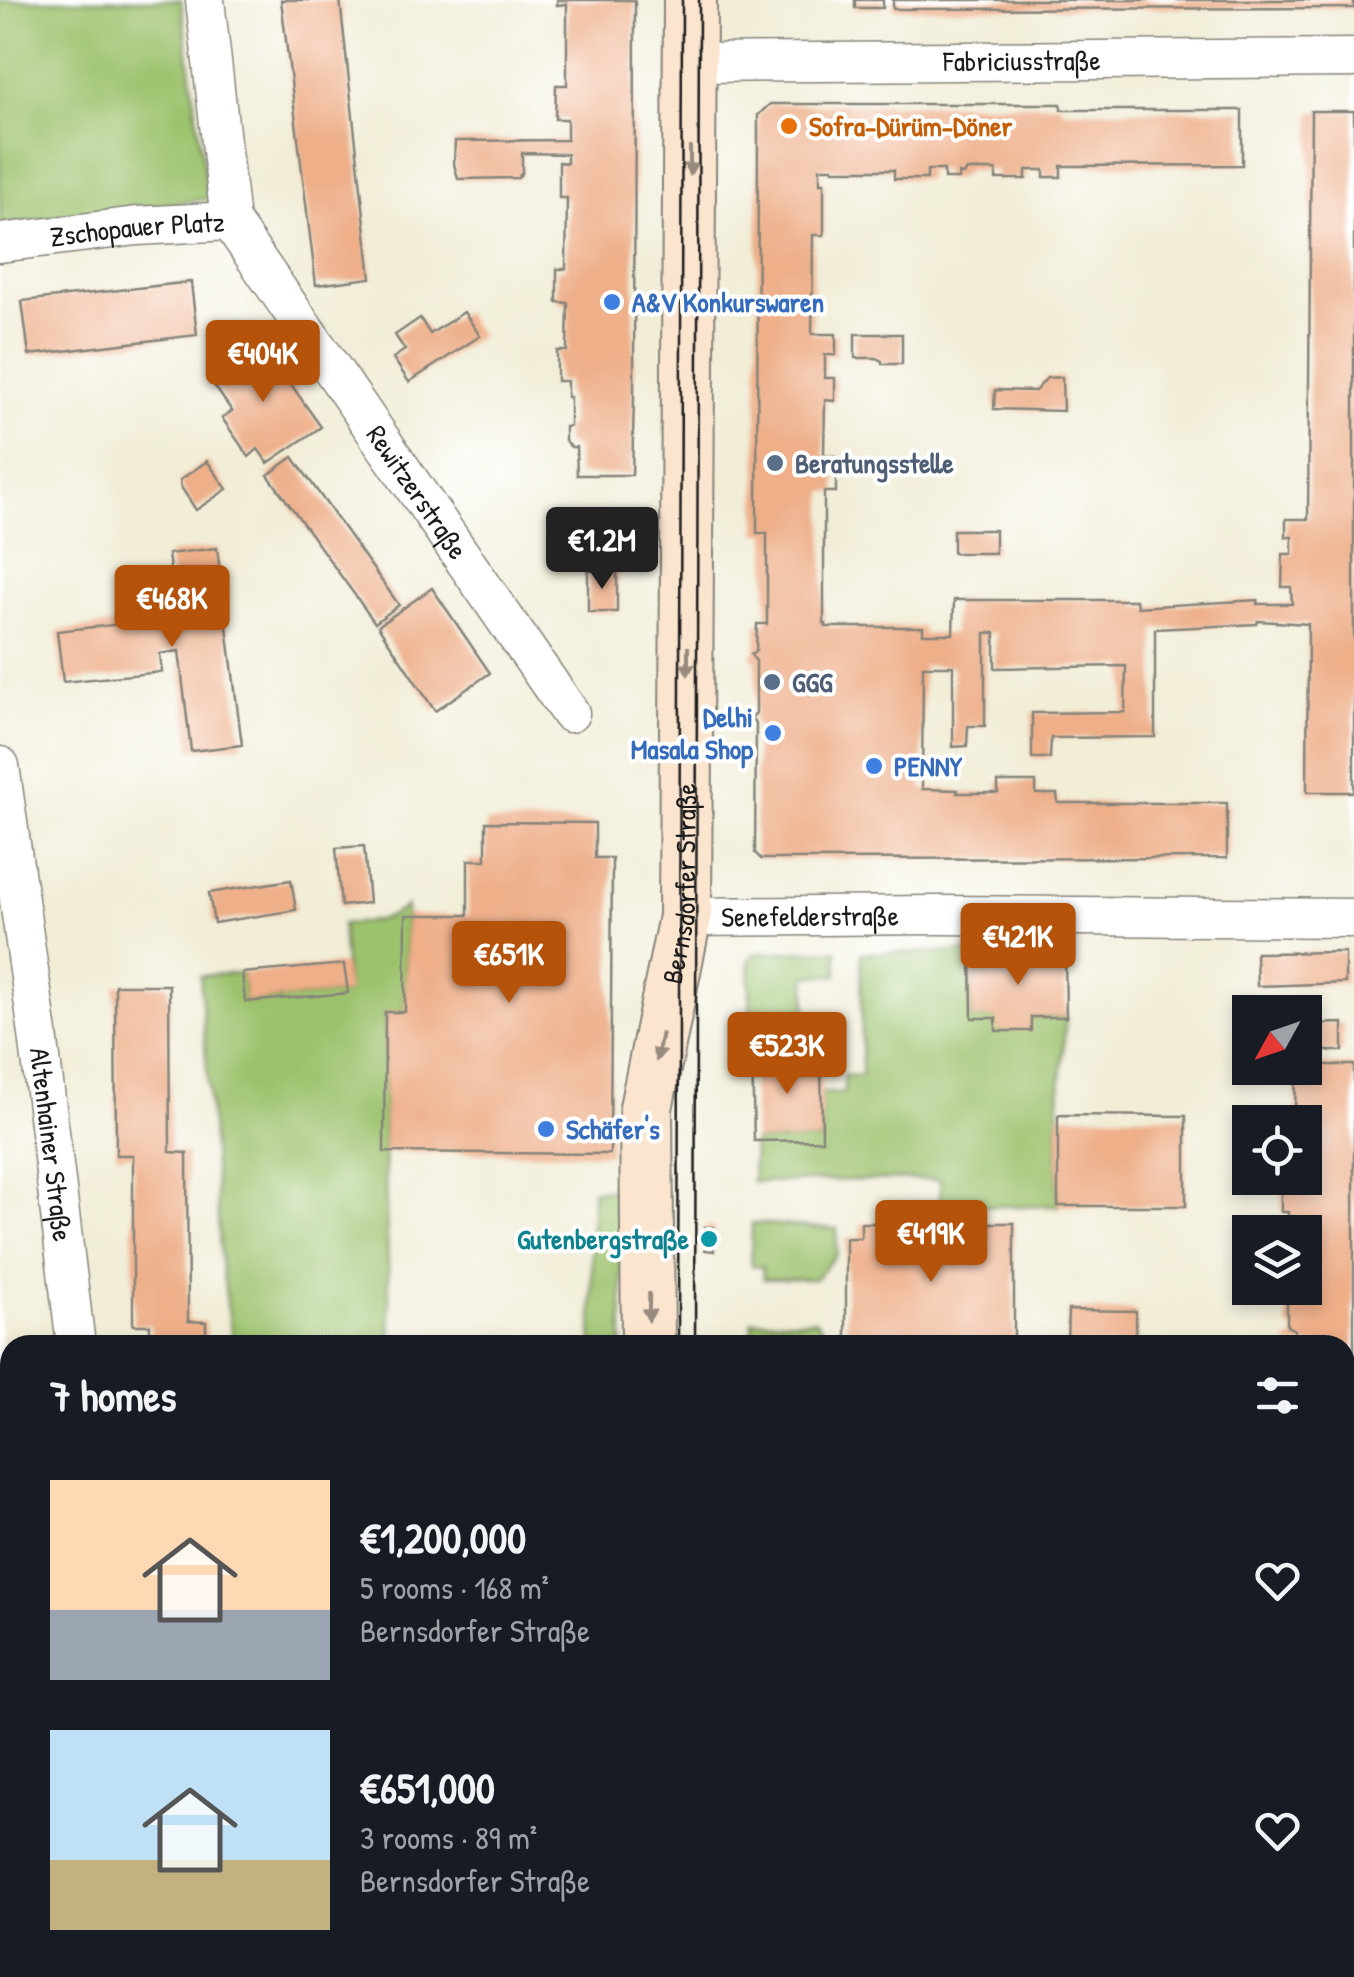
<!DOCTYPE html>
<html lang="en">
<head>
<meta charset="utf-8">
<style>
	body { margin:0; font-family:"Patrick Hand",sans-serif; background:#20242c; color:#f1f3f6; height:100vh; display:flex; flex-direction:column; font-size:38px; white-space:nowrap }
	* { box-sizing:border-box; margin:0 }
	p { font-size:32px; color:#9ea1a6 }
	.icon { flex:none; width:55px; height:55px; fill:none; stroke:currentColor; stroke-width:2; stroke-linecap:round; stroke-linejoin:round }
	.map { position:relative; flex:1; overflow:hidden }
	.side { position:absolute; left:0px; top:1335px; width:1355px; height:642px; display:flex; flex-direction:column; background:#171b24; border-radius:30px 30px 0 0; box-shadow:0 5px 15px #0003 }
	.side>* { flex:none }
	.needle { width:65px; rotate:230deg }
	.controls { position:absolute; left:1232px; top:995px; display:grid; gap:20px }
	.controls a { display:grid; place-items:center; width:90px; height:90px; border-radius:0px; background:#171b24; box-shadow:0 5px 15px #0003; font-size:50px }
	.price { position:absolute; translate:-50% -85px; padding:0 22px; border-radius:10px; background:#b45309; color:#fff; font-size:32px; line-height:65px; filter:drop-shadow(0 2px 5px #0008) }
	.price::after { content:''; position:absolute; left:50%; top:60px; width:30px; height:22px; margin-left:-15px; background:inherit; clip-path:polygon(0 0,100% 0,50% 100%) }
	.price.active { background:#222; color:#fff }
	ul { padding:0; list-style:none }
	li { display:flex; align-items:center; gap:30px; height:250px; padding:0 50px }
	li span { display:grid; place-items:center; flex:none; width:280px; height:200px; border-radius:0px; color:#555 }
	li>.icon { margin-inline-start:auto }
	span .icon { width:120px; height:120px; fill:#fffc; stroke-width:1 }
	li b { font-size:42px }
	h2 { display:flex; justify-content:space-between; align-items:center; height:120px; padding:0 50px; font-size:42px }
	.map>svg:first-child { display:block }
	.green { fill:#9dc26d; stroke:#5c6f44; stroke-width:2.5 }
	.building { fill:#eeaf89 }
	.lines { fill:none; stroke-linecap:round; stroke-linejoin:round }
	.lane-casing { stroke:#86847a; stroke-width:21 }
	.street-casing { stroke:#86847a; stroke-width:41 }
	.secondary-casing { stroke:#86847a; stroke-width:56 }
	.lane { stroke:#fff; stroke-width:18 }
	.street { stroke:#fff; stroke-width:38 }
	.secondary { stroke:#fbe5cf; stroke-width:52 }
	.tram { stroke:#1c1c1c; stroke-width:2.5 }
	.oneway { fill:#978b7e }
	.food-dot { fill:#e8710a; stroke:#fff; stroke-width:4 }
	.shop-dot { fill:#3f7fe0; stroke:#fff; stroke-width:4 }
	.service-dot { fill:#5c6f8a; stroke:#fff; stroke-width:4 }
	.culture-dot { fill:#0f9aa8; stroke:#fff; stroke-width:4 }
	.labels { text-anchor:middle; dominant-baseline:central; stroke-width:8; stroke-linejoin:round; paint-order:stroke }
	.street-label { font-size:28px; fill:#1c1c1c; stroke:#fff }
	.food-label { font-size:28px; font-weight:bold; fill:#c56008; stroke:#fff; text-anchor:start }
	.shop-label { font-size:28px; font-weight:bold; fill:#366cbe; stroke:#fff; text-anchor:start }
	.service-label { font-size:28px; font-weight:bold; fill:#4e5e75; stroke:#fff; text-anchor:start }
	.culture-label { font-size:28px; font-weight:bold; fill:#0d838f; stroke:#fff; text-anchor:end }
</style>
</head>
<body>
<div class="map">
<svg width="1354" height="1977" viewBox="0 0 1354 1977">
	<rect width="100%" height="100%" fill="#fff"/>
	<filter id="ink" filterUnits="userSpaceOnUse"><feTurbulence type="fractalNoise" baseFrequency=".01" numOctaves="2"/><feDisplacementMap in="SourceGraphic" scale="20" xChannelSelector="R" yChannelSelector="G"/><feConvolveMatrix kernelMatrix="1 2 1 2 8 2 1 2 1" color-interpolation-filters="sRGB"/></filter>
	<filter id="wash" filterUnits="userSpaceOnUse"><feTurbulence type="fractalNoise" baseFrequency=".0048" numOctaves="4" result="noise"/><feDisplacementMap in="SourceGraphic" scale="40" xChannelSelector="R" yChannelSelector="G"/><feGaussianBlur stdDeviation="2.25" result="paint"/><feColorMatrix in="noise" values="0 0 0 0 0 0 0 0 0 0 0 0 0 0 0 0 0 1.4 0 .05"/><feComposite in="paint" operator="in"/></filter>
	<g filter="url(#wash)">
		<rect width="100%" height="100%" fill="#f1edd7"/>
		<path class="green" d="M0,0H181L208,199L0,225Z
			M406,906L405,1012L385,1013L384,1152L391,1345H233L221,1261L200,976L242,973L245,1002L347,993L342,924C370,922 383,923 406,906Z
			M837,950V975L806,976L807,1034L751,1035L749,960L754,954L761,953Z
			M971,952L972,1018L1066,1017L1058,1115V1206H940V1179L752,1182L754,1141L822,1140L821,1093H844V1076L862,1075L861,953Z
			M618,1154H620L623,1345H592V1190H612Z
			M752,1223L837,1229V1254L815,1279H763L762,1267L751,1266Z
			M815,1320L823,1330V1345H752V1321Z
			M750,1968H1139L1182,1977H750Z"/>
		<g id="blocks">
			<path class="building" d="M281,0H340L371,278L316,285Z
				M557,0H635L634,398L632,475H577L576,447H571L565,441V427L570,426V397H567V381H557V351H567L568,303L557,302V269H566L567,198H559V162L567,163V154L522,153V172L518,178L458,179L454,164L455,141L567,140V119H555L556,85H567V4L557,5Z
				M855,0H883V8H855Z
				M893,0H1354V8L893,9Z
				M770,104H1061V110H1242V165L1061,166V177H1044V170H1026V179H996V170H967L964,175L959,174V179H944V170H927V179H894V170H833V168H820V183H824V235H813L812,334H836V355H825V378H835V401L825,400L824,456H836V492H824V624H826V627H923V634H953L954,600H1136L1137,607L1258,600L1257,604H1292L1291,587H1282L1283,554H1292V537H1286V519H1308L1311,111H1354V792H1307L1308,624L1258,621L1257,624L1155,629V737L1051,738L1050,758H1032V713L1125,712L1126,666L995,668V633H985V726H968L967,746L953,747V666H923L922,789L958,790L957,793H998V782H1036V794H1057L1058,803H1227V858L761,859L755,853L756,723L751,718L756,713V661L751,655L756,651L757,624H767V533H757L758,115Z
				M191,282L197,335L29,355L22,301Z
				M464,312L480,336L409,382L393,358L405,350L395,335L420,318L430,334Z
				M855,334H902V364H882V361L876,358H855Z
				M261,342L321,427L268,463L258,449L249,457L222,418L232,411L209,378Z
				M1062,377L1063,411L994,409L995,390L1035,391L1047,378Z
				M293,457L399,605L375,623L268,475Z
				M207,461L227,489L196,510L181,487L180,480Z
				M953,530H995V553H953Z
				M217,548L242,745L191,751L179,651L160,654L162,672L63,682L57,631L176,618L168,554Z
				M588,571H617V612H588Z
				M432,588L490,673L435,711L378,626Z
				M486,822L595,823V858H612L610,1154L384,1152L385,1012H405L406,915H468V860H486Z
				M364,846L369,903L341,906L336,848Z
				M291,880L296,910L214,923L209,893Z
				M971,952H1065L1066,1017H1031V1031H996V1018H972Z
				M1345,952V983L1257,986L1256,953Z
				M344,964L348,993L245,1002L242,973Z
				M115,985H169L170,1152L187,1153L188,1321L206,1322V1345H150V1325H133V1155H116Z
				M1343,1023V1051H1305V1024Z
				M1239,1026H1250V1053H1239Z
				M821,1054L822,1140L754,1141L752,1055Z
				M1305,1065H1354V1363H1345V1345H1288V1340H1294V1330L1287,1326V1301L1294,1297V1288H1305V1232H1288V1212H1281V1188L1288,1187V1178H1305V1122H1292L1295,1116L1296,1068H1305Z
				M1058,1115L1186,1116V1206H1058Z
				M861,1223H1014V1345H846V1238H861Z
				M705,1227H713L714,1251L705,1250Z
				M1068,1310L1136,1311V1345H1067Z
				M0,1658L10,1663V1671L0,1693Z
				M1345,1868H1354V1965H1345Z
				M0,1888L10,1893V1968H17L11,1977H0Z
				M216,1968H271L272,1977H217Z
				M559,1968H628V1977H558Z"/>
		</g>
	</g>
	<g filter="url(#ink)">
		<use href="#blocks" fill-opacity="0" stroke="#86847a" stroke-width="2.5"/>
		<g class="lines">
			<defs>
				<path id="lane" d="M1191,1968L1251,1977"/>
				<g id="street">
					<path id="s1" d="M205,0L230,221L570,713"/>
					<path id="s2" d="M690,63L1354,58"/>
					<path id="s3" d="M0,243L137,226L230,221"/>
					<path id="s4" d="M0,766L38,1034L76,1345"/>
					<path id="s5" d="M685,917L939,915L1354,918"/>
					<path d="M1345,1519H1354"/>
					<path d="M0,1573L10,1572"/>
					<path d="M1345,1666L1354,1667"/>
					<path d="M143,1968L144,1977"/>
				</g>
				<g id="secondary">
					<path id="s6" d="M648,1345L646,1108L685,917L690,0"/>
					<path d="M684,1968V1977"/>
				</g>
			</defs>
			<use href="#lane" class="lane-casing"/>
			<use href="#street" class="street-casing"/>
			<use href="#secondary" class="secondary-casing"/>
			<use href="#lane" class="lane"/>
			<use href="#street" class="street"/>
			<use href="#secondary" class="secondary"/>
			<path class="tram" d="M678,1345L682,0
				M695,1345L699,0
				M675,1977V1968
				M693,1977V1968"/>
		</g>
		<defs><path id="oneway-solid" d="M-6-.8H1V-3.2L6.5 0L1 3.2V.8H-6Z" transform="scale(2.5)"/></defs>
		<g class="oneway">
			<use href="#oneway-solid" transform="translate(690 161) rotate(90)"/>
			<use href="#oneway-solid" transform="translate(688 661) rotate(90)"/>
			<use href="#oneway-solid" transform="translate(659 1047) rotate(101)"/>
			<use href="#oneway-solid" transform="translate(649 1307) rotate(91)"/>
		</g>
	</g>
	<circle class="food-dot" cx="789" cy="126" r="10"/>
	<g class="shop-dot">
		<circle cx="612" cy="302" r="10"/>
		<circle cx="773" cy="733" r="10"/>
		<circle cx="874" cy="766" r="10"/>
		<circle cx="546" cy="1129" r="10"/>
	</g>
	<g class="service-dot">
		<circle cx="775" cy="463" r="10"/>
		<circle cx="772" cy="682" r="10"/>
	</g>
	<circle class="culture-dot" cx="709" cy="1239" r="10"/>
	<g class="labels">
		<g class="street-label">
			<text stroke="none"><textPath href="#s2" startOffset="332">Fabriciusstraße</textPath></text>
			<text stroke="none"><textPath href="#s3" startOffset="138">Zschopauer Platz</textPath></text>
			<text stroke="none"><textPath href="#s1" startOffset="552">Rewitzerstraße</textPath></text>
			<text stroke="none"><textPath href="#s6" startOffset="465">Bernsdorfer Straße</textPath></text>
			<text stroke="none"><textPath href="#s5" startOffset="125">Senefelderstraße</textPath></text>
			<text stroke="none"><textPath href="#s4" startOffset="382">Altenhainer Straße</textPath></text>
		</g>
		<g class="food-label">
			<text x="809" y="126">Sofra-Dürüm-Döner</text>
		</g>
		<g class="shop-label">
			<text x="632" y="302">A&amp;V Konkurswaren</text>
			<text x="753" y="717" text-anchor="end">Delhi<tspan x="753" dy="32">Masala Shop</tspan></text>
			<text x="894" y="766">PENNY</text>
			<text x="566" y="1129">Schäfer's</text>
		</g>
		<g class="service-label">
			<text x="795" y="463">Beratungsstelle</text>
			<text x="792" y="682">GGG</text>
		</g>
		<g class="culture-label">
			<text x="689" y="1239">Gutenbergstraße</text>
		</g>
	</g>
</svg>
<div class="controls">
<a><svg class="needle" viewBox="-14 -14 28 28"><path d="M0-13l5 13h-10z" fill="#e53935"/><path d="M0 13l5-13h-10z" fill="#9ea1a6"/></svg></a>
<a><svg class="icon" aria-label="locate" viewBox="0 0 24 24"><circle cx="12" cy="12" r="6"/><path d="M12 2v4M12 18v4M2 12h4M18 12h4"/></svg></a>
<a><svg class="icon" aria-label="layers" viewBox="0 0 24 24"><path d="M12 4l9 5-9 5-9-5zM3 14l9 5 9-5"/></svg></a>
</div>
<b class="price" style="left:263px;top:405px">€404K</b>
<b class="price active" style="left:602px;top:592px">€1.2M</b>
<b class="price" style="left:172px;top:650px">€468K</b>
<b class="price" style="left:1018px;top:988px">€421K</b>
<b class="price" style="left:509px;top:1006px">€651K</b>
<b class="price" style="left:787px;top:1097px">€523K</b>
<b class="price" style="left:931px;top:1285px">€419K</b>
<section class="side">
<h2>7 homes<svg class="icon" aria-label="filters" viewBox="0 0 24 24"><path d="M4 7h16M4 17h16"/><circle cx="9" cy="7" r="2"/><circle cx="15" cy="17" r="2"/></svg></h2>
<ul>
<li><span style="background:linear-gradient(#ffd9b3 65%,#9aa5b1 0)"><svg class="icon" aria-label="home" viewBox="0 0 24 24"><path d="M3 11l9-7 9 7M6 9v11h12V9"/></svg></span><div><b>€1,200,000</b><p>5 rooms · 168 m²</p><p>Bernsdorfer Straße</p></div><svg class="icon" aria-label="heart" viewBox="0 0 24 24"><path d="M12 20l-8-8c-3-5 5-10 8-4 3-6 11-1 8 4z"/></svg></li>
<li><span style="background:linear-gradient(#bfe0f5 65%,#c2b280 0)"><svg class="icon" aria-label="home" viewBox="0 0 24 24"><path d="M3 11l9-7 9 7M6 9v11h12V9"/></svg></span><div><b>€651,000</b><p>3 rooms · 89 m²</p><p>Bernsdorfer Straße</p></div><svg class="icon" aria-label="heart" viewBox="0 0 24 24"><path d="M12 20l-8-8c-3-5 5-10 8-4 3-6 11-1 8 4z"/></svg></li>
</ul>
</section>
</div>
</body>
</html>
